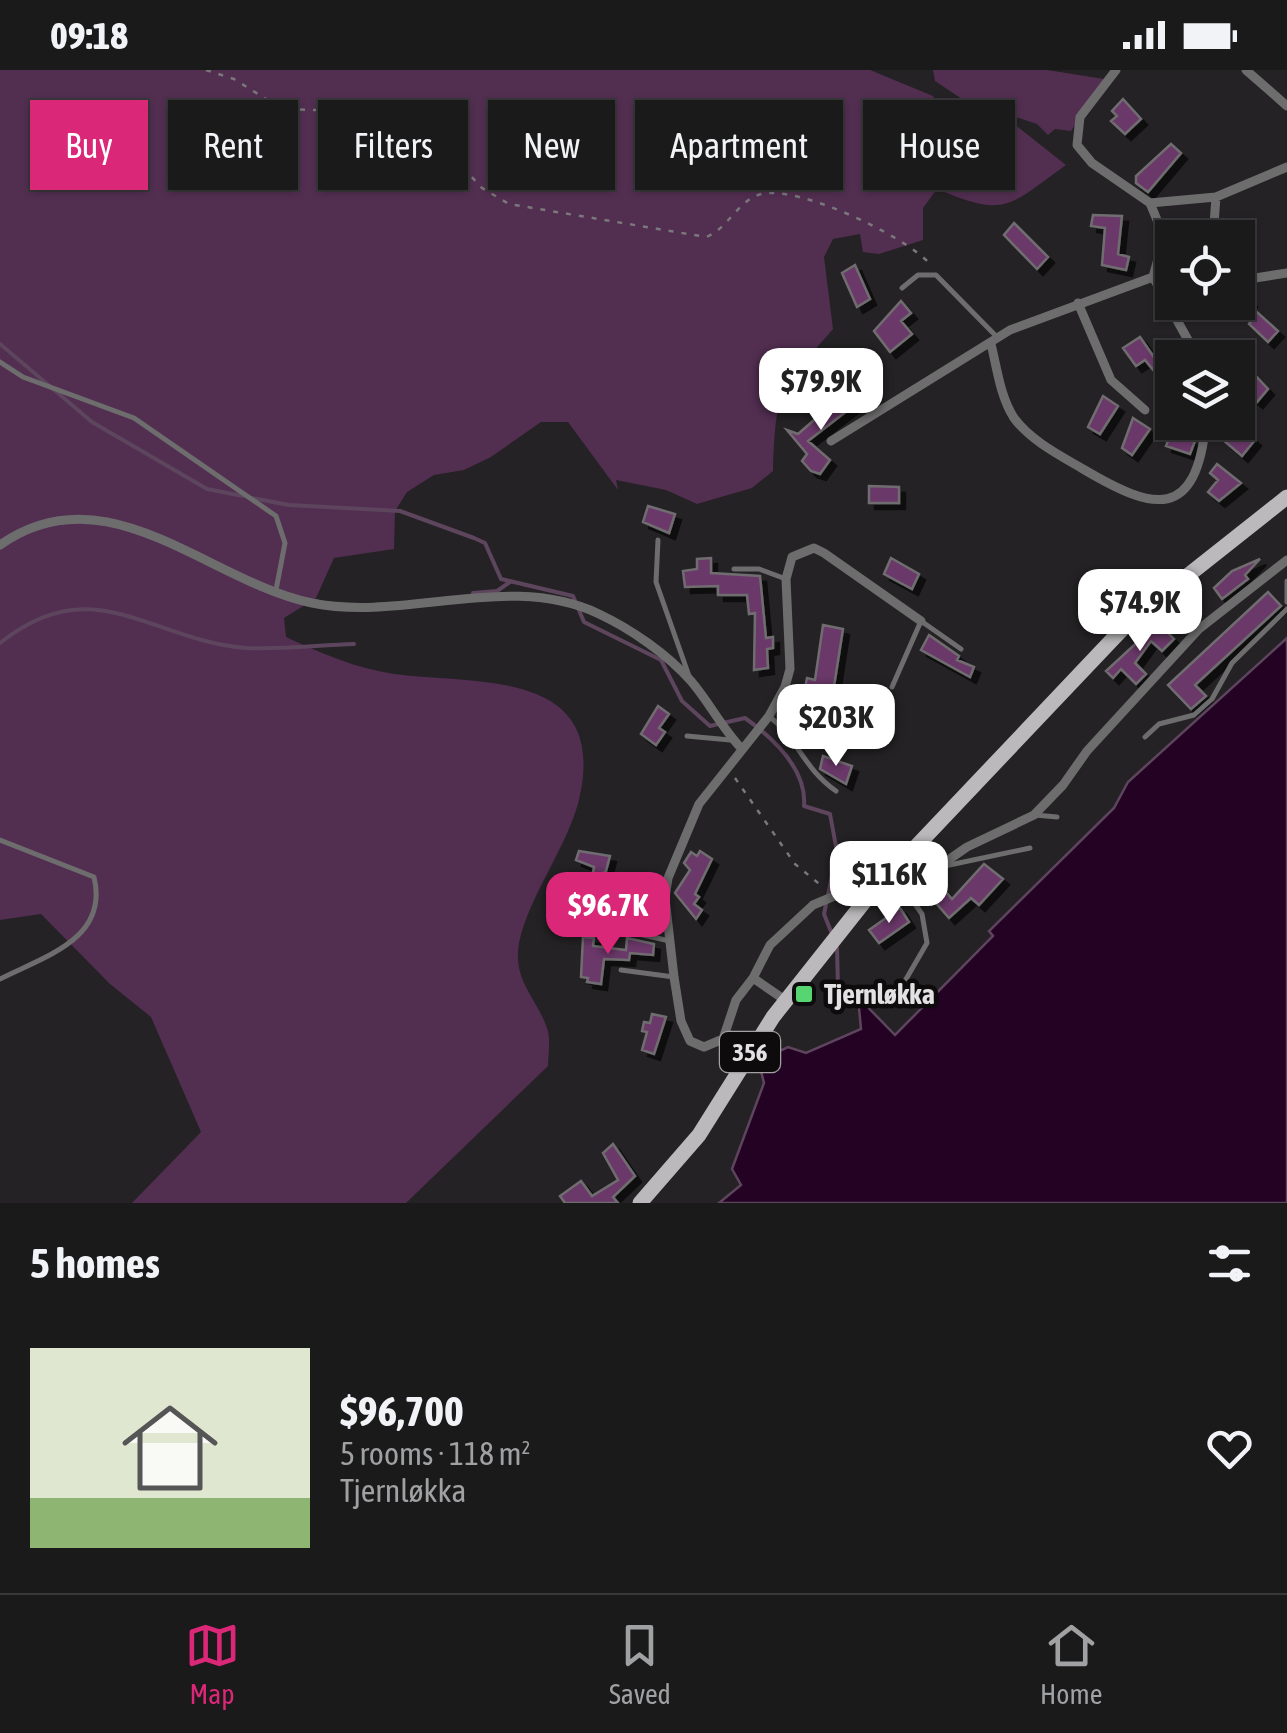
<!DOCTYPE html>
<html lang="en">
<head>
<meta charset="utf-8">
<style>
	body { margin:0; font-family:"Asap Condensed",sans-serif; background:#282728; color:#f1f3f6; height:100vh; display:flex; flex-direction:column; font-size:38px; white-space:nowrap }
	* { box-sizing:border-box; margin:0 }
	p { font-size:32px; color:#a0a1a3 }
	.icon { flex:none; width:55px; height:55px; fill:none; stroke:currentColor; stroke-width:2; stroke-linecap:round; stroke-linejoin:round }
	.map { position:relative; height:1133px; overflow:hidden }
	.panel { display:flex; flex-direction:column; background:#1b1a1b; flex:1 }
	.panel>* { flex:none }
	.top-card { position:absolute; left:30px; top:30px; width:1228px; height:90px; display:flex; gap:20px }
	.tools { position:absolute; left:1155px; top:150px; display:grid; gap:20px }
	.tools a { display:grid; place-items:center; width:100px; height:100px; border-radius:0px; background:#1b1a1b; box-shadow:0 2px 8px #0004,0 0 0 2px #39383a; font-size:50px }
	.price { position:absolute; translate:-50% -85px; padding:0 22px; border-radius:20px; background:#fff; color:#222; font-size:32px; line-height:65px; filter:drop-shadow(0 2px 5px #0008) }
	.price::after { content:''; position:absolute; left:50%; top:60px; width:30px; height:22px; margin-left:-15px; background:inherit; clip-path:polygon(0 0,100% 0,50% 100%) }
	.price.current { background:#db2777; color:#fff }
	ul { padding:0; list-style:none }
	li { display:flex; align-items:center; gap:30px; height:250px; padding:0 30px }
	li+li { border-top:2px solid #39383a }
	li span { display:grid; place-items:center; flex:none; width:280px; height:200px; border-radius:0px; color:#555 }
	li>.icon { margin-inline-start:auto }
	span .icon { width:120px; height:120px; fill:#fffc; stroke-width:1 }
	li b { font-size:42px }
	h2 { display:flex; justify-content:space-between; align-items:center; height:120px; padding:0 30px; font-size:42px }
	.chip { padding:0 35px; border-radius:0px; background:#1b1a1b; box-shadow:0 2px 8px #0004,0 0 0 2px #39383a; font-size:35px; line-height:90px }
	.chip.current { background:#db2777; color:#fff }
	.status { display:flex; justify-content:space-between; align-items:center; height:70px; padding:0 50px; background:#1b1a1b; direction:ltr }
	.status svg { height:28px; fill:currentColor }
	.tab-bar { display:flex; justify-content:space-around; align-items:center; height:140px; border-top:2px solid #39383a; background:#1b1a1b; font-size:28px; color:#a0a1a3 }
	.tab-bar a { display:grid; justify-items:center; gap:5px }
	.tab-bar .current { color:#db2777 }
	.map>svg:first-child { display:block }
	.green { fill:#522e51 }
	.water { fill:#230224; stroke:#5d455d; stroke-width:2.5 }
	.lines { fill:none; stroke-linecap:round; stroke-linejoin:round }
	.stream { stroke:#5d455d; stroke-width:4 }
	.building { fill:#6a3869; stroke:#706d70; stroke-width:2.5; filter:url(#shadow) }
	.path { stroke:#7a787a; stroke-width:2.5; stroke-dasharray:5 8; stroke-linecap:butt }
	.lane { stroke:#6e6d6e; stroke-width:5 }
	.street { stroke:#6e6d6e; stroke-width:9 }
	.primary { stroke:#bbb9bb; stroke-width:15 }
	.primary-bridge { stroke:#bbb9bb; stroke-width:15 }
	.poi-dot { fill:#57d570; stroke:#0d0b0c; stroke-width:4 }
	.labels { text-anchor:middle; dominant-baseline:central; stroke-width:9; stroke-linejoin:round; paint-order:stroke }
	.shield { fill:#0d0b0c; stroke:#a3a1a2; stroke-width:2.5 }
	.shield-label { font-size:25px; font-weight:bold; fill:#e3e1e3 }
	.poi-label { font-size:28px; font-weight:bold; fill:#e3e1e3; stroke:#0d0b0c; text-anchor:start }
</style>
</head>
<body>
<div class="status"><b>09:18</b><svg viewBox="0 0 49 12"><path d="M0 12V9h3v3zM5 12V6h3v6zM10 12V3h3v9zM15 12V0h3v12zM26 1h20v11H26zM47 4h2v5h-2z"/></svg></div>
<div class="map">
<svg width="1287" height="1133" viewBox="0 0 1287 1133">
	<defs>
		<filter id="shadow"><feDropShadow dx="6" dy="6" stdDeviation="0" flood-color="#0009"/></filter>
	</defs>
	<rect width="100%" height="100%" fill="#242224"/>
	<path class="green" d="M0,0H870L933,26L947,49L1009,50L1066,95C1007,137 1007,148 937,119L923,138V170L879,184L863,182L860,164L833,169L824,187L833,259C779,321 776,318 773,401L752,418L697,434L666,420L616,410L618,420L568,352H541L491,387L464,400L434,405L407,422L395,441L394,479L334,488L316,528L284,548L286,567C321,583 355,598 394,604C474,615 607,597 580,725C571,773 522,835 518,881C516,914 537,929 547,958C551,969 548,984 548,996L406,1133H132L201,1062L151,947L110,914L41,844L0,850Z
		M933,0H1047L1104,9L1071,61L1055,59L1048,65L1037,54L962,29L935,11Z"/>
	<path class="water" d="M1287,568V1133H719L741,1115L732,1099L764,1013L761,1001L767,987L788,977L806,983L861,959L859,938L848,927L853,922L895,965L993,866L989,861L1114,738L1128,712Z"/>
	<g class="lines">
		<path class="stream" d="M0,274L92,352L207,419L243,426
			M252,428L289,435L400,441L474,468L485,473L501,509L573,526L584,552L661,590L682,631L710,656L745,648C773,668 807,699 804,736L830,744L837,782L824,844L832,864
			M473,523L497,521L510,512
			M0,573C94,498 148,570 246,578C281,580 319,575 354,574
			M837,878L838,917L848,927"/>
	</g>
	<path class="building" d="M1123,29L1141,49L1125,64L1111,51L1117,46L1112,41Z
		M1171,74L1181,83L1148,122L1136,113V106Z
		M1093,145L1122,146L1118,184L1129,187L1126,200L1102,195L1105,158L1091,156Z
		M1014,153L1048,187L1037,199L1004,165Z
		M855,195L870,229L857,237L842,203Z
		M1238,222L1251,231L1249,235L1278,261L1268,272L1249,254L1253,249L1238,239Z
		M901,231L911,243L901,251L912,264L890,282L874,261Z
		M1140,267L1160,296L1168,290L1172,296V323L1145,290L1136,296L1123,278Z
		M1238,287L1268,319L1257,332L1238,318Z
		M845,323L856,334L808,371L830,390L820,404L811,401L802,391L807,384L787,360L798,364Z
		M1103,326L1118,336L1100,364L1088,357Z
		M1133,348L1150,359L1132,385L1122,378Z
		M1175,352L1189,355L1184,367L1195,371L1190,384L1166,376Z
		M1222,352H1235L1255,370L1242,386L1222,369L1226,364L1218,357Z
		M1217,394L1241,413L1219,431L1208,422L1218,410L1210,403Z
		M869,416L899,417V433H869Z
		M648,436L675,444L669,463L643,452Z
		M711,488V503L760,506L766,568L773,567V578L767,579L768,598L754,600L755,543L749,544L747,525H718V516L685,517L683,501L697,499V489Z
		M891,488L919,504L912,519L884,504Z
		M1260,489L1245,505L1248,509L1222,529L1214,518L1232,501Z
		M1268,522L1281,536L1195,615L1206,626L1191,639L1168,615Z
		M1158,553L1174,569L1162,581L1151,571L1135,593L1146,604L1136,614L1121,599L1113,608L1106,601Z
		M823,555L843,559L829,648L814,646L818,621L805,618L807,608L815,610Z
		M929,565L959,586L957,590L974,597L970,607L921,580Z
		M658,636L669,644L659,658L665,662L656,675L641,664Z
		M823,686L852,696L846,714L820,699Z
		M579,781L610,786L606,801L598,807L603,818L613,819L611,833L599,831L597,844L587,842L594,797L576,790Z
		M700,781L712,789L695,824L699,827L694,834L702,840L696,849L675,823L690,800L684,793L691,782L697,786Z
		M984,794L1003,809L979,835L971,828L949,848L929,825L940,815L952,829Z
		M900,838L909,852L879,873L869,860Z
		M583,867L594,868L593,876L626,880L627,868L654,874L653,885L630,883L629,890L604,889L601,914L587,912L588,908L581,907Z
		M652,944L666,947L654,984L642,980L647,962L642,961L644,952L650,953Z
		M613,1074L635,1106L613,1127L618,1133H565L560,1126L581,1111L592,1126L618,1110L603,1083Z"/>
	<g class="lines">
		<path class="path" d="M206,0L234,9L282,39L379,42L414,54L440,73L482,118L509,134L706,167C728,159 738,130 761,124C799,115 905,166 930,194
			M735,708L795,794L823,817"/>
		<path class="lane" d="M902,218L918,205H936L996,266
			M0,292L23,307L134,348L276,446L285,473L276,520
			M658,470L656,512L689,606
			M734,499H759L786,509
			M1287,511V532
			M892,617L921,551L961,579
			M769,646C799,670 803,698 836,721
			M687,666L730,670
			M1145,667L1159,654L1194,645L1212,629L1232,593L1287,539
			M1035,745L1057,747
			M0,770L94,807C109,869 45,886 0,909
			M940,797L1030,778
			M604,807L665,828
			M607,857L670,871
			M621,900L674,907
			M898,923L927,873L922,844L905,820"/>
		<path class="street" d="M1116,0L1080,47L1077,75L1092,93L1150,133L1216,127L1287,97
			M1246,0L1287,36
			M1150,133L1164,167L1153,207L1198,288
			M1213,168L1216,127
			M1238,202L1255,208L1287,203
			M1078,233L1111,310L1145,340
			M991,274C997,298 1000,326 1014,348C1030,370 1059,385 1083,399C1154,441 1196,452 1206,352
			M831,371L1010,260L1153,207
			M0,475C107,399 209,512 312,533C406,552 510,501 599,544C631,559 667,584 691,611C709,632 722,658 741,678
			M753,908L736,930L723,969L704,977L690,971L681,951L674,907L665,828L668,808L699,734L769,646L785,617L790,599L786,509L792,487L814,478L824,483L921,551
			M785,930L753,908L770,875L813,835L851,819L905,820L967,777L1034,745L1063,715L1087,681L1199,559L1287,490"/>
		<path class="primary" d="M891,803L1129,552L1287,427
			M640,1133L699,1065L773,947L864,832"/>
		<path class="primary-bridge" d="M864,832L891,803"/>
	</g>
	<rect class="poi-dot" x="794" y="914" width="20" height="20" rx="5"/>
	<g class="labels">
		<rect class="shield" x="720" y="962" width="60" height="40" rx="8"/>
		<g class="shield-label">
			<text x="750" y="982">356</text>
		</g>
		<g class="poi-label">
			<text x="824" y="924">Tjernløkka</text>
		</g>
	</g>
</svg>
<div class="tools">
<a><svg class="icon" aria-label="locate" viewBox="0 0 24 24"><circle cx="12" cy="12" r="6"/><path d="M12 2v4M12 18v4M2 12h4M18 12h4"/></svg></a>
<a><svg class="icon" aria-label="layers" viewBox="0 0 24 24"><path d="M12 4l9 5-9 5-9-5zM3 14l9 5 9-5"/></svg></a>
</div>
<b class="price" style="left:821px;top:363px">$79.9K</b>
<b class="price" style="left:1140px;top:584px">$74.9K</b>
<b class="price" style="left:836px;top:699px">$203K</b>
<b class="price" style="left:889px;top:856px">$116K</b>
<b class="price current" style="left:608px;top:887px">$96.7K</b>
<div class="top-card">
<a class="chip current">Buy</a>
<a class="chip">Rent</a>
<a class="chip">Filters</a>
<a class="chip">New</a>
<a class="chip">Apartment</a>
<a class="chip">House</a>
</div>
</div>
<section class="panel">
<h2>5 homes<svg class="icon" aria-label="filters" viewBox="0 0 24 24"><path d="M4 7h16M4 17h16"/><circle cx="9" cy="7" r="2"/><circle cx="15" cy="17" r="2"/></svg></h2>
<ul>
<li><span style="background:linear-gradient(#dfe7d0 75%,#8fb573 0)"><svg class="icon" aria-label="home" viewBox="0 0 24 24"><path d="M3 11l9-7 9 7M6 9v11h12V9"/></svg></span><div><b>$96,700</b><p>5 rooms · 118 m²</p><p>Tjernløkka</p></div><svg class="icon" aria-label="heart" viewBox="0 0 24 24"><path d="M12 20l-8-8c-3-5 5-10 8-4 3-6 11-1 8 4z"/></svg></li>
</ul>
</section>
<nav class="tab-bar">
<a class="current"><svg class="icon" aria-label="map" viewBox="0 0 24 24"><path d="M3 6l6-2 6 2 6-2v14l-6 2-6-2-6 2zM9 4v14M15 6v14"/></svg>Map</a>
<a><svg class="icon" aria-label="saved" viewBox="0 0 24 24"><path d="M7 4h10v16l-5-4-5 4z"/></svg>Saved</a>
<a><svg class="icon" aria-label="home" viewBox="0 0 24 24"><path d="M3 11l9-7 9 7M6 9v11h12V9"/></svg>Home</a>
</nav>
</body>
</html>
